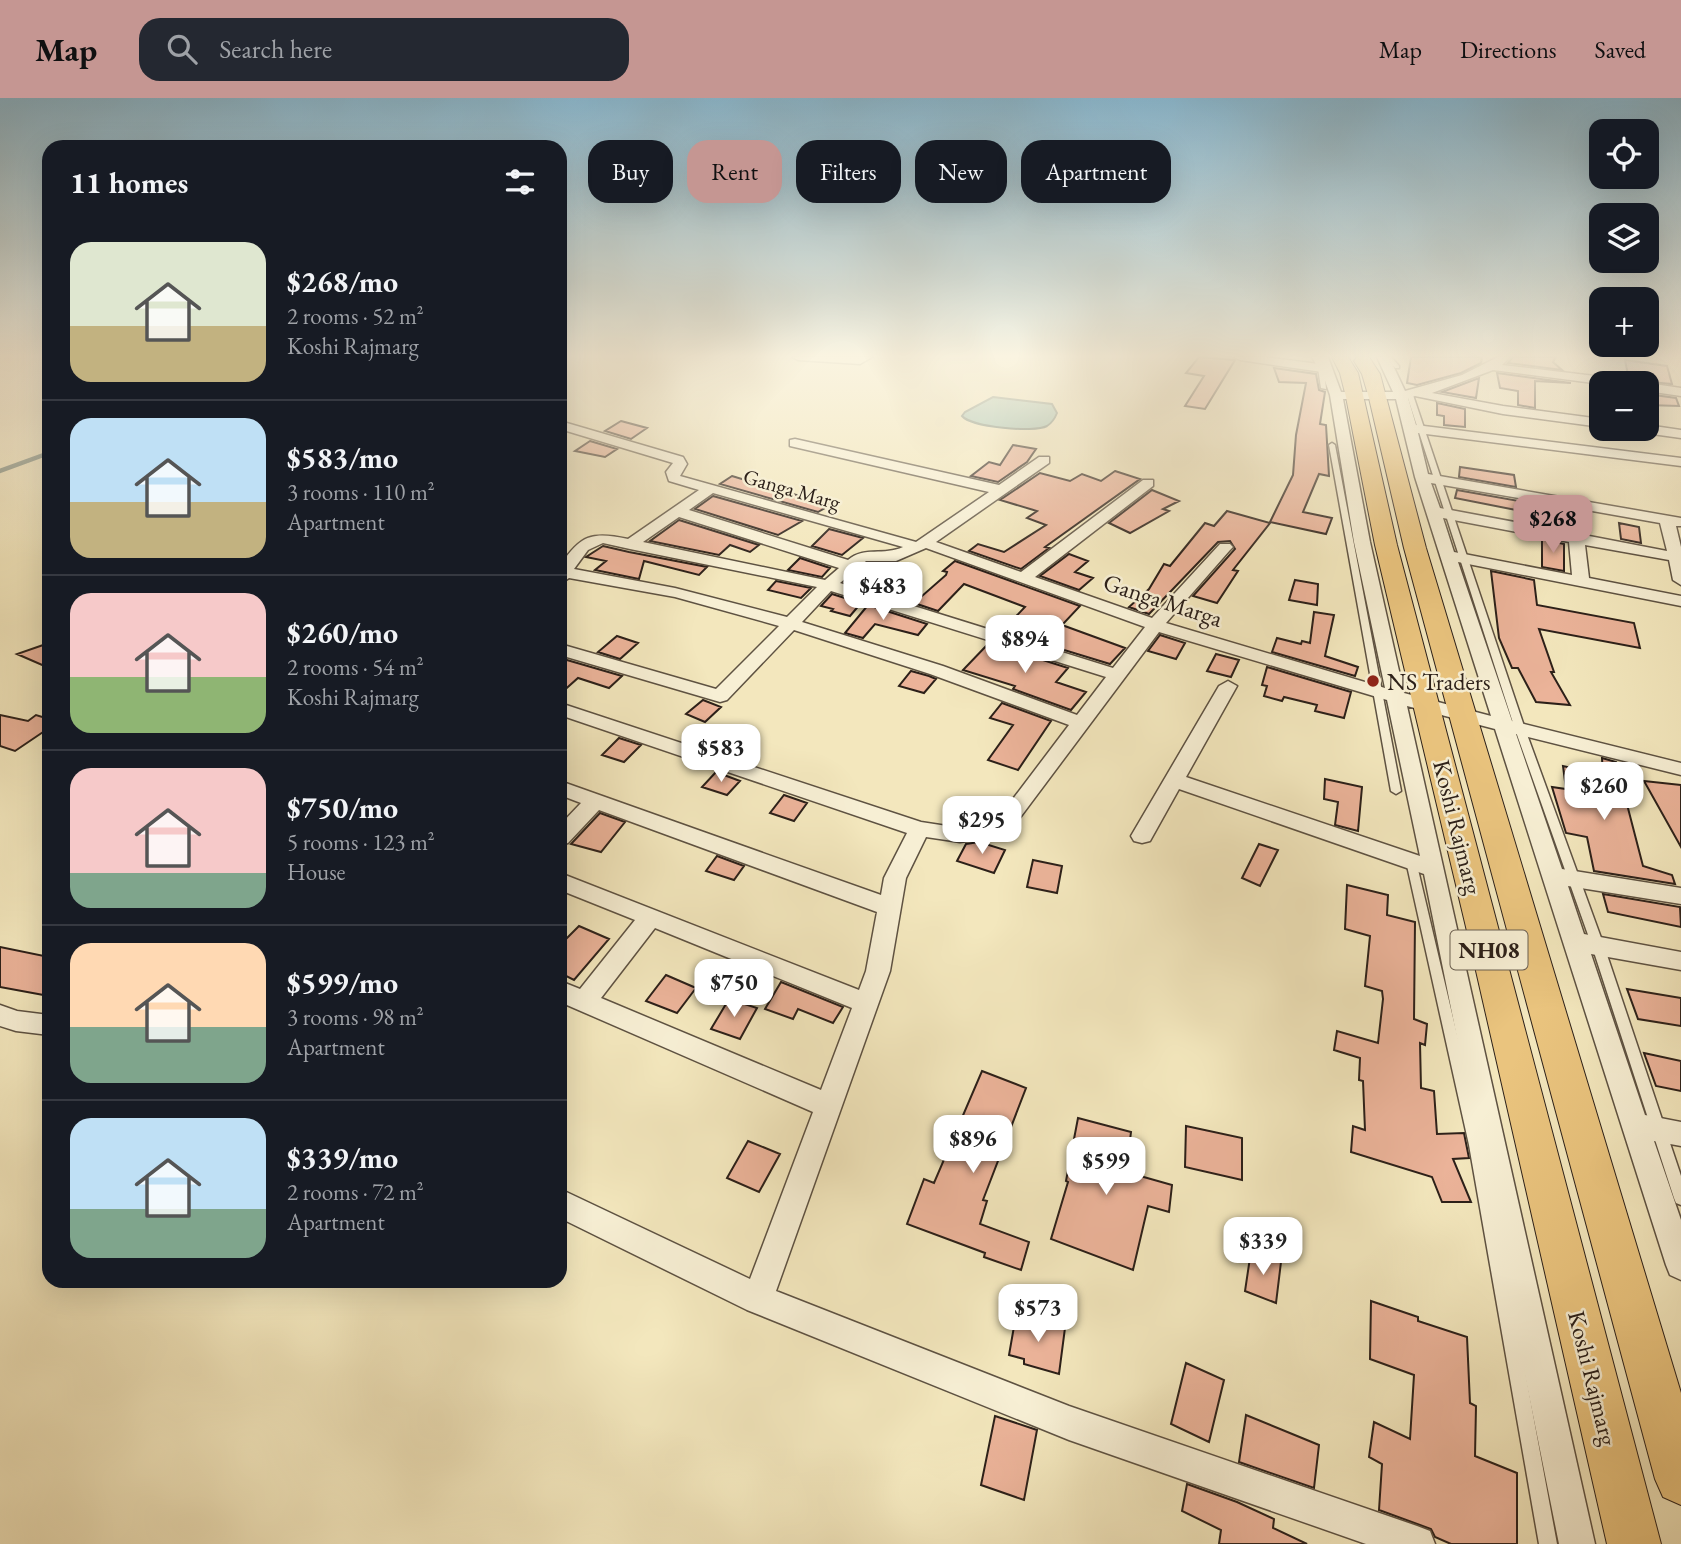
<!DOCTYPE html>
<html lang="en">
<head>
<meta charset="utf-8">
<style>
	body { margin:0; font-family:"EB Garamond",serif; background:#242831; color:#f1f3f6; height:100vh; display:flex; flex-direction:column; font-size:26px; white-space:nowrap }
	* { box-sizing:border-box; margin:0 }
	p { font-size:23px; color:#9ea1a6 }
	.icon { flex:none; width:38px; height:38px; fill:none; stroke:currentColor; stroke-width:2; stroke-linecap:round; stroke-linejoin:round }
	.map { position:relative; flex:1; overflow:hidden }
	.side { position:absolute; left:42px; top:42px; width:525px; height:1148px; display:flex; flex-direction:column; background:#171b24; border-radius:21px; box-shadow:0 7px 28px #0002 }
	.side>* { flex:none }
	.top-card { position:absolute; left:588px; top:42px; width:665px; height:63px; display:flex; gap:14px }
	.fabs { position:absolute; left:1589px; top:21px; display:grid; gap:14px }
	.fabs a { display:grid; place-items:center; width:70px; height:70px; border-radius:14px; background:#171b24; box-shadow:0 7px 28px #0002; font-size:35px }
	.price { position:absolute; translate:-50% -60px; padding:0 16px; border-radius:14px; background:#fff; color:#222; font-size:23px; line-height:46px; filter:drop-shadow(0 2px 4px #0008) }
	.price::after { content:''; position:absolute; left:50%; top:42px; width:21px; height:16px; margin-left:-10px; background:inherit; clip-path:polygon(0 0,100% 0,50% 100%) }
	.price.selected { background:#c59692; color:#111 }
	ul { padding:0; list-style:none }
	li { display:flex; align-items:center; gap:21px; height:175px; padding:0 28px }
	li+li { border-top:2px solid #363941 }
	li span { display:grid; place-items:center; flex:none; width:196px; height:140px; border-radius:21px; color:#555 }
	li>.icon { margin-inline-start:auto }
	span .icon { width:84px; height:84px; fill:#fffc; stroke-width:1 }
	li b { font-size:30px }
	h2 { display:flex; justify-content:space-between; align-items:center; height:84px; padding:0 28px; font-size:30px }
	.chip { padding:0 24px; border-radius:21px; background:#171b24; box-shadow:0 7px 28px #0002; font-size:24px; line-height:63px }
	.chip.selected { background:#c59692; color:#111 }
	header { display:flex; align-items:center; gap:42px; box-sizing:border-box; height:98px; padding:0 35px; background:#c59692; color:#111 }
	header strong { font-size:33px }
	nav { display:flex; gap:38px; margin-inline-start:auto; font-size:24px }
	.search { width:490px; height:63px; background:#242831; display:flex; align-items:center; gap:18px; box-sizing:border-box; padding:0 24px; border-radius:21px; color:#9ea1a6; font-size:26px }
	.map>svg:first-child { display:block }
	.water { fill:#9bc0b2; stroke:#6f8075; stroke-width:2 }
	.lines { fill:none; stroke-linecap:round; stroke-linejoin:round }
	.stream { stroke:#6f8075; stroke-width:4.5 }
	.building { fill:#ebb399; stroke:#2c2019; stroke-width:2 }
	.lane-casing { stroke:#5e5242; stroke-width:3 }
	.street-casing { stroke:#5e5242; stroke-width:3 }
	.primary-casing { stroke:#2c2019; stroke-width:2 }
	.lane { fill:#f7efd4; fill-rule:evenodd }
	.street { fill:#f7efd4; fill-rule:evenodd }
	.primary { fill:#eac47e; fill-rule:evenodd }
	.poi-dot { fill:#8f2418; stroke:#f7efd4; stroke-width:2.5 }
	.labels { text-anchor:middle; dominant-baseline:central; stroke-width:5; stroke-linejoin:round; paint-order:stroke }
	.far-street-label { font-size:21px; fill:#2c2019; stroke:#f7efd4 }
	.shield { fill:#f7efd4; stroke:#695e51; stroke-width:2 }
	.shield-label { font-size:23px; font-weight:bold; fill:#2c2019 }
	.street-label { font-size:24px; fill:#2c2019; stroke:#f7efd4 }
	.poi-label { font-size:24px; fill:#2c2019; stroke:#f7efd4; text-anchor:start }
</style>
</head>
<body>
<header>
<strong>Map</strong>
<div class="search"><svg class="icon" aria-label="search" viewBox="0 0 24 24"><circle cx="10" cy="10" r="6"/><path d="M15 15l6 6"/></svg>Search here</div>
<nav><a>Map</a><a>Directions</a><a>Saved</a></nav>
</header>
<div class="map">
<svg width="1681" height="1446" viewBox="0 0 1681 1446">
	<rect width="100%" height="100%" fill="#f3e7bd"/>
	<filter id="stains"><feTurbulence type="fractalNoise" baseFrequency=".00286" numOctaves="4"/><feColorMatrix values="0 0 0 0 .2 0 0 0 0 .09 0 0 0 0 .02 0 0 0 .5 -.17"/></filter>
	<radialGradient id="worn" r=".72"><stop offset=".6" stop-color="#630" stop-opacity="0"/><stop offset="1" stop-color="#630" stop-opacity=".3"/></radialGradient>
	<path class="water" d="M993,299L1052,306L1057,315C1055,320 1052,325 1047,328C1034,335 971,329 962,318L965,314Z"/>
	<g class="lines">
		<path class="stream" d="M0,373L49,355"/>
	</g>
	<path class="building" d="M1199,259L1235,262L1205,311L1185,308L1204,278L1186,275Z
		M1411,259H1482L1481,265L1461,275L1417,287L1407,285Z
		M1513,259H1556L1553,264L1562,272L1508,265Z
		M1625,262L1667,268L1672,286L1629,282Z
		M1274,270L1316,276L1319,292L1325,294L1320,326L1326,327L1329,378L1319,376L1303,414L1332,420L1326,436L1270,424L1293,377L1296,337L1306,285L1279,284Z
		M1497,275L1571,285L1535,283V310L1518,307V293L1500,290Z
		M1479,280L1476,300L1442,294Z
		M1647,296L1676,300L1679,308L1647,307Z
		M1437,305L1465,311V329L1444,327V318L1437,317Z
		M621,323L647,330L631,341L605,333Z
		M590,343L617,351L605,359L575,353Z
		M1013,347L1036,351L1027,364L998,384L971,378L989,364L1000,367Z
		M1460,369L1514,377L1516,389L1459,379Z
		M1115,373L1140,381L1045,449L1049,450L1021,471L969,453L978,446L1004,454L1046,427L1027,420L1037,413L1000,402L1040,375L1070,383L1082,376L1101,383Z
		M732,378L781,393L832,406L818,414L720,386Z
		M1152,392L1179,403L1163,411L1169,413L1130,435L1109,425Z
		M1457,392L1519,403L1521,413L1455,400Z
		M713,398L802,423L778,437L695,411Z
		M1522,403L1564,410L1565,431L1542,426V421L1522,418Z
		M1227,413L1270,425L1233,472L1238,473L1217,505L1193,498L1235,451L1230,443L1218,444L1149,516L1129,509L1149,491L1164,466L1170,468L1205,425L1214,428Z
		M679,422L759,447L750,454L730,447L719,457L650,443Z
		M1619,425L1639,429L1641,445L1621,441Z
		M829,431L863,440L842,457L812,448Z
		M1542,441L1564,446V473L1542,469Z
		M603,448L629,454L707,469L699,477L644,463L639,481L595,472L606,463L586,459Z
		M1069,456L1088,463L1075,474L1093,480L1079,492L1040,478Z
		M800,460L830,470L822,479L788,472Z
		M955,463L1080,508L1062,527L1125,550L1110,566L1002,533L1025,509L964,486L938,513L914,505L946,477L947,474L943,473Z
		M1491,473L1534,482L1537,507L1634,525L1640,550L1539,531L1554,574H1551L1570,607L1536,604L1518,570H1512L1499,540Z
		M1295,482L1318,486L1317,507L1289,502Z
		M776,483L811,490L801,500L768,492Z
		M832,496L861,505L850,518L831,513L833,511L821,508Z
		M868,507L927,526L918,537L875,526L863,540L845,535Z
		M1314,514L1334,517L1325,558L1358,569L1355,578L1272,554L1277,540L1301,546L1302,543L1310,545Z
		M1160,537L1185,545L1176,561L1148,553Z
		M617,538L638,545L620,561L598,554Z
		M49,545V570L17,556Z
		M989,545L1068,570L1056,584L1086,594L1071,612L1013,591L1015,588L963,572Z
		M1216,556L1239,562L1231,579L1207,573Z
		M560,560L622,578L609,590L578,580L560,596Z
		M1267,569L1351,594L1344,620L1315,613L1317,607L1284,599L1282,603L1264,598L1267,588L1262,587Z
		M911,573L929,578L936,581L924,595L899,588Z
		M703,602L721,609L705,624L686,616Z
		M1002,605L1051,623L1018,672L988,662L1013,627L990,620Z
		M0,617L28,623L36,617L49,621V630L15,653L0,648Z
		M619,640L641,647L624,664L602,657Z
		M1602,660L1616,664L1643,768L1672,777L1675,786L1594,773L1587,739L1566,735L1552,689L1566,691L1563,668L1603,677Z
		M716,674L740,683L727,697L702,689Z
		M1325,681L1362,689L1358,733L1335,727L1338,704L1324,701Z
		M1644,683L1681,687V749Z
		M784,697L807,705L794,723L770,715Z
		M963,703L992,712L986,724L965,727L952,723Z
		M600,715L625,724L601,754L571,746Z
		M979,744L1005,752L994,775L957,763L966,746Z
		M1259,746L1278,752L1260,788L1242,780Z
		M717,758L744,768L734,782L706,773Z
		M1033,762L1062,768L1057,795L1027,789Z
		M1347,787L1388,797L1387,817L1415,824L1414,921L1427,926L1425,947L1420,945L1421,990L1434,993L1437,1036L1464,1035L1469,1060L1453,1061L1471,1104H1442L1432,1079L1351,1054L1353,1028L1365,1032L1363,983L1359,982L1360,960L1334,952L1337,933L1378,945L1383,901L1382,893L1365,888L1370,838L1345,831Z
		M1603,796L1680,809L1681,829L1608,814Z
		M579,828L609,841L574,882L560,875V847Z
		M0,849L49,859V898L0,889Z
		M666,877L696,890L677,915L646,903Z
		M781,884L843,909L833,925L798,911L793,921L765,911Z
		M1627,891L1681,900V928L1638,921Z
		M729,901L757,910L740,941L711,931Z
		M1644,955L1681,963V993L1656,988Z
		M982,973L1026,990L983,1102L987,1103L980,1126L1029,1144L1021,1172L984,1159L985,1155L907,1126L924,1081L934,1085Z
		M1078,1020L1131,1034L1126,1074L1172,1087L1169,1114L1148,1108L1133,1172L1051,1141L1068,1084L1066,1083Z
		M1186,1028L1242,1040V1082L1185,1069Z
		M748,1043L780,1056L759,1094L727,1080Z
		M1251,1153L1281,1164L1276,1205L1245,1193Z
		M1371,1203L1418,1219V1223L1467,1239L1470,1305L1476,1308L1475,1358L1517,1375V1446H1451L1435,1439L1431,1431L1379,1412L1382,1366L1369,1359L1374,1324L1410,1341L1414,1277L1370,1261Z
		M1016,1217L1065,1230L1059,1276L1024,1266V1261L1009,1257Z
		M1186,1265L1224,1282L1209,1344L1171,1326Z
		M1246,1317L1319,1347L1314,1390L1239,1364Z
		M995,1318L1037,1332L1024,1402L981,1387Z
		M1187,1386L1237,1404L1274,1421L1273,1430L1307,1446H1219L1221,1432L1182,1413Z"/>
	<g class="lines">
		<defs>
			<path id="lane" d="M1312,259H1318L1324,270L1326,291L1321,290L1318,270Z
				M1385,259H1391L1399,268V270H1395Z
				M1410,295L1413,297L1525,631L1604,848L1681,1078V1107L1676,1105L1674,1100L1592,848L1515,631L1407,297Z
				M1332,345L1335,347L1401,693L1396,696L1391,693L1329,347Z
				M1411,759L1416,763L1483,1047L1557,1446H1539L1469,1047L1406,763Z"/>
			<path id="street" d="M792,259H872L860,266L798,262Z
				M1234,259H1264L1319,266L1316,259H1328L1341,294H1393L1377,259H1389L1405,293L1462,277L1498,259H1510L1502,267L1620,281L1626,285L1601,286L1493,272L1432,295L1503,308L1601,321V329L1503,316L1415,298L1408,300L1416,327L1681,360V368L1418,335L1428,376L1681,420V428H1676L1681,449V487L1673,482L1669,462L1585,447L1589,480L1681,498V508L1458,464L1512,623L1681,665V677L1516,636L1562,771L1681,790V806L1568,788L1584,836L1681,854V872L1591,856L1645,1017L1681,1024V1048L1654,1043L1681,1122V1182L1670,1177L1666,1167L1495,631L1407,608L1595,1446H1559L1424,776L1179,691L1150,743L1142,745L1134,743L1131,738L1219,588L1228,583L1237,588L1186,679L1420,758L1387,602L1159,534L1007,737L960,744L926,739L906,780L890,873L776,1193L1069,1308L1417,1428L1430,1433L1435,1446H1366L1069,1342L747,1212L560,1120V1091L750,1181L813,1014L560,904V883L580,891L635,822L560,792V775L859,892L866,873L877,814L599,712L568,745L560,747V727L581,705L560,697V683L881,797L884,780L907,735L560,617V605L921,724L960,730L994,726L1069,627L930,576L794,532L727,602L720,604L560,557V546L716,591L779,528L675,499L569,480L560,486V468C580,437 592,433 628,441L699,392L669,383L666,374L673,365L560,331V323L683,359L687,366L680,378L916,444L989,394L790,348V342L795,341L999,387L1039,359H1049V365L936,444L1021,474L1143,382H1153V388L1035,479L1152,520L1220,446H1230L1233,449L1230,452L1166,525L1385,590L1354,444L1330,297L1322,274L1240,262ZM1343,301H1396L1415,379L1491,618L1404,595L1370,444ZM1431,385L1566,408L1568,434L1440,410ZM713,395L903,449C884,458 864,448 848,462L689,412ZM1581,411L1660,425L1667,453L1584,437ZM679,419L839,470L825,482L643,444ZM1443,420L1569,444L1572,477L1454,454ZM603,445L630,451L817,489L787,519L675,490L574,471L588,452ZM926,450L1145,529L1113,570L840,485L866,463H896ZM831,493L1106,579L1077,617L943,568L802,524ZM655,830L852,910L821,992L601,900Z
				M1647,285L1681,290V298L1647,293Z
				M1647,327L1681,332V340L1645,335L1639,331H1647Z
				M0,907L17,913L49,917V937L16,933L0,928Z"/>
			<path id="primary" d="M1332,259H1348L1358,275L1397,447L1661,1446H1607L1466,829L1375,447L1346,299L1340,275Z
				M1357,259H1369L1380,276L1426,450L1681,1295V1407L1663,1399L1655,1381L1404,450L1369,300L1362,276L1354,263Z"/>
		</defs>
		<use href="#lane" class="lane-casing"/>
		<use href="#street" class="street-casing"/>
		<use href="#primary" class="primary-casing"/>
		<use href="#lane" class="lane"/>
		<use href="#street" class="street"/>
		<use href="#primary" class="primary"/>
	</g>
	<linearGradient id="sky" x2="0" y2="1"><stop stop-color="#89b9d2"/><stop offset="0.56" stop-color="#faf4e1"/><stop offset="1" stop-color="#faf4e1" stop-opacity="0"/></linearGradient>
	<rect width="1681" height="461" fill="url(#sky)"/>
	<circle class="poi-dot" cx="1373" cy="583" r="7"/>
	<g class="labels">
		<g class="far-street-label">
			<text transform="translate(792 391) rotate(16)">Ganga Marg</text>
		</g>
		<rect class="shield" x="1450.5" y="832.5" width="77" height="39" rx="5"/>
		<g class="shield-label">
			<text x="1489" y="852">NH08</text>
		</g>
		<g class="street-label">
			<text transform="translate(1163 502) rotate(18)">Ganga Marga</text>
			<text transform="translate(1458 729) rotate(76)">Koshi Rajmarg</text>
			<text transform="translate(1593 1280) rotate(76)">Koshi Rajmarg</text>
		</g>
		<g class="poi-label">
			<text x="1387" y="583">NS Traders</text>
		</g>
	</g>
	<rect width="100%" height="100%" filter="url(#stains)"/>
	<rect width="100%" height="100%" fill="url(#worn)"/>
</svg>
<div class="fabs">
<a><svg class="icon" aria-label="locate" viewBox="0 0 24 24"><circle cx="12" cy="12" r="6"/><path d="M12 2v4M12 18v4M2 12h4M18 12h4"/></svg></a>
<a><svg class="icon" aria-label="layers" viewBox="0 0 24 24"><path d="M12 4l9 5-9 5-9-5zM3 14l9 5 9-5"/></svg></a>
<a>+</a>
<a>−</a>
</div>
<b class="price selected" style="left:1553px;top:457px">$268</b>
<b class="price" style="left:883px;top:524px">$483</b>
<b class="price" style="left:1025px;top:577px">$894</b>
<b class="price" style="left:721px;top:686px">$583</b>
<b class="price" style="left:1604px;top:724px">$260</b>
<b class="price" style="left:982px;top:758px">$295</b>
<b class="price" style="left:734px;top:921px">$750</b>
<b class="price" style="left:973px;top:1077px">$896</b>
<b class="price" style="left:1106px;top:1099px">$599</b>
<b class="price" style="left:1263px;top:1179px">$339</b>
<b class="price" style="left:1038px;top:1246px">$573</b>
<div class="top-card">
<a class="chip">Buy</a>
<a class="chip selected">Rent</a>
<a class="chip">Filters</a>
<a class="chip">New</a>
<a class="chip">Apartment</a>
</div>
<section class="side">
<h2>11 homes<svg class="icon" aria-label="filters" viewBox="0 0 24 24"><path d="M4 7h16M4 17h16"/><circle cx="9" cy="7" r="2"/><circle cx="15" cy="17" r="2"/></svg></h2>
<ul>
<li><span style="background:linear-gradient(#dfe7d0 60%,#c2b280 0)"><svg class="icon" aria-label="home" viewBox="0 0 24 24"><path d="M3 11l9-7 9 7M6 9v11h12V9"/></svg></span><div><b>$268/mo</b><p>2 rooms · 52 m²</p><p>Koshi Rajmarg</p></div></li>
<li><span style="background:linear-gradient(#bfe0f5 60%,#c2b280 0)"><svg class="icon" aria-label="home" viewBox="0 0 24 24"><path d="M3 11l9-7 9 7M6 9v11h12V9"/></svg></span><div><b>$583/mo</b><p>3 rooms · 110 m²</p><p>Apartment</p></div></li>
<li><span style="background:linear-gradient(#f6c9c9 60%,#8fb573 0)"><svg class="icon" aria-label="home" viewBox="0 0 24 24"><path d="M3 11l9-7 9 7M6 9v11h12V9"/></svg></span><div><b>$260/mo</b><p>2 rooms · 54 m²</p><p>Koshi Rajmarg</p></div></li>
<li><span style="background:linear-gradient(#f6c9c9 75%,#7fa58c 0)"><svg class="icon" aria-label="home" viewBox="0 0 24 24"><path d="M3 11l9-7 9 7M6 9v11h12V9"/></svg></span><div><b>$750/mo</b><p>5 rooms · 123 m²</p><p>House</p></div></li>
<li><span style="background:linear-gradient(#ffd9b3 60%,#7fa58c 0)"><svg class="icon" aria-label="home" viewBox="0 0 24 24"><path d="M3 11l9-7 9 7M6 9v11h12V9"/></svg></span><div><b>$599/mo</b><p>3 rooms · 98 m²</p><p>Apartment</p></div></li>
<li><span style="background:linear-gradient(#bfe0f5 65%,#7fa58c 0)"><svg class="icon" aria-label="home" viewBox="0 0 24 24"><path d="M3 11l9-7 9 7M6 9v11h12V9"/></svg></span><div><b>$339/mo</b><p>2 rooms · 72 m²</p><p>Apartment</p></div></li>
</ul>
</section>
</div>
</body>
</html>
